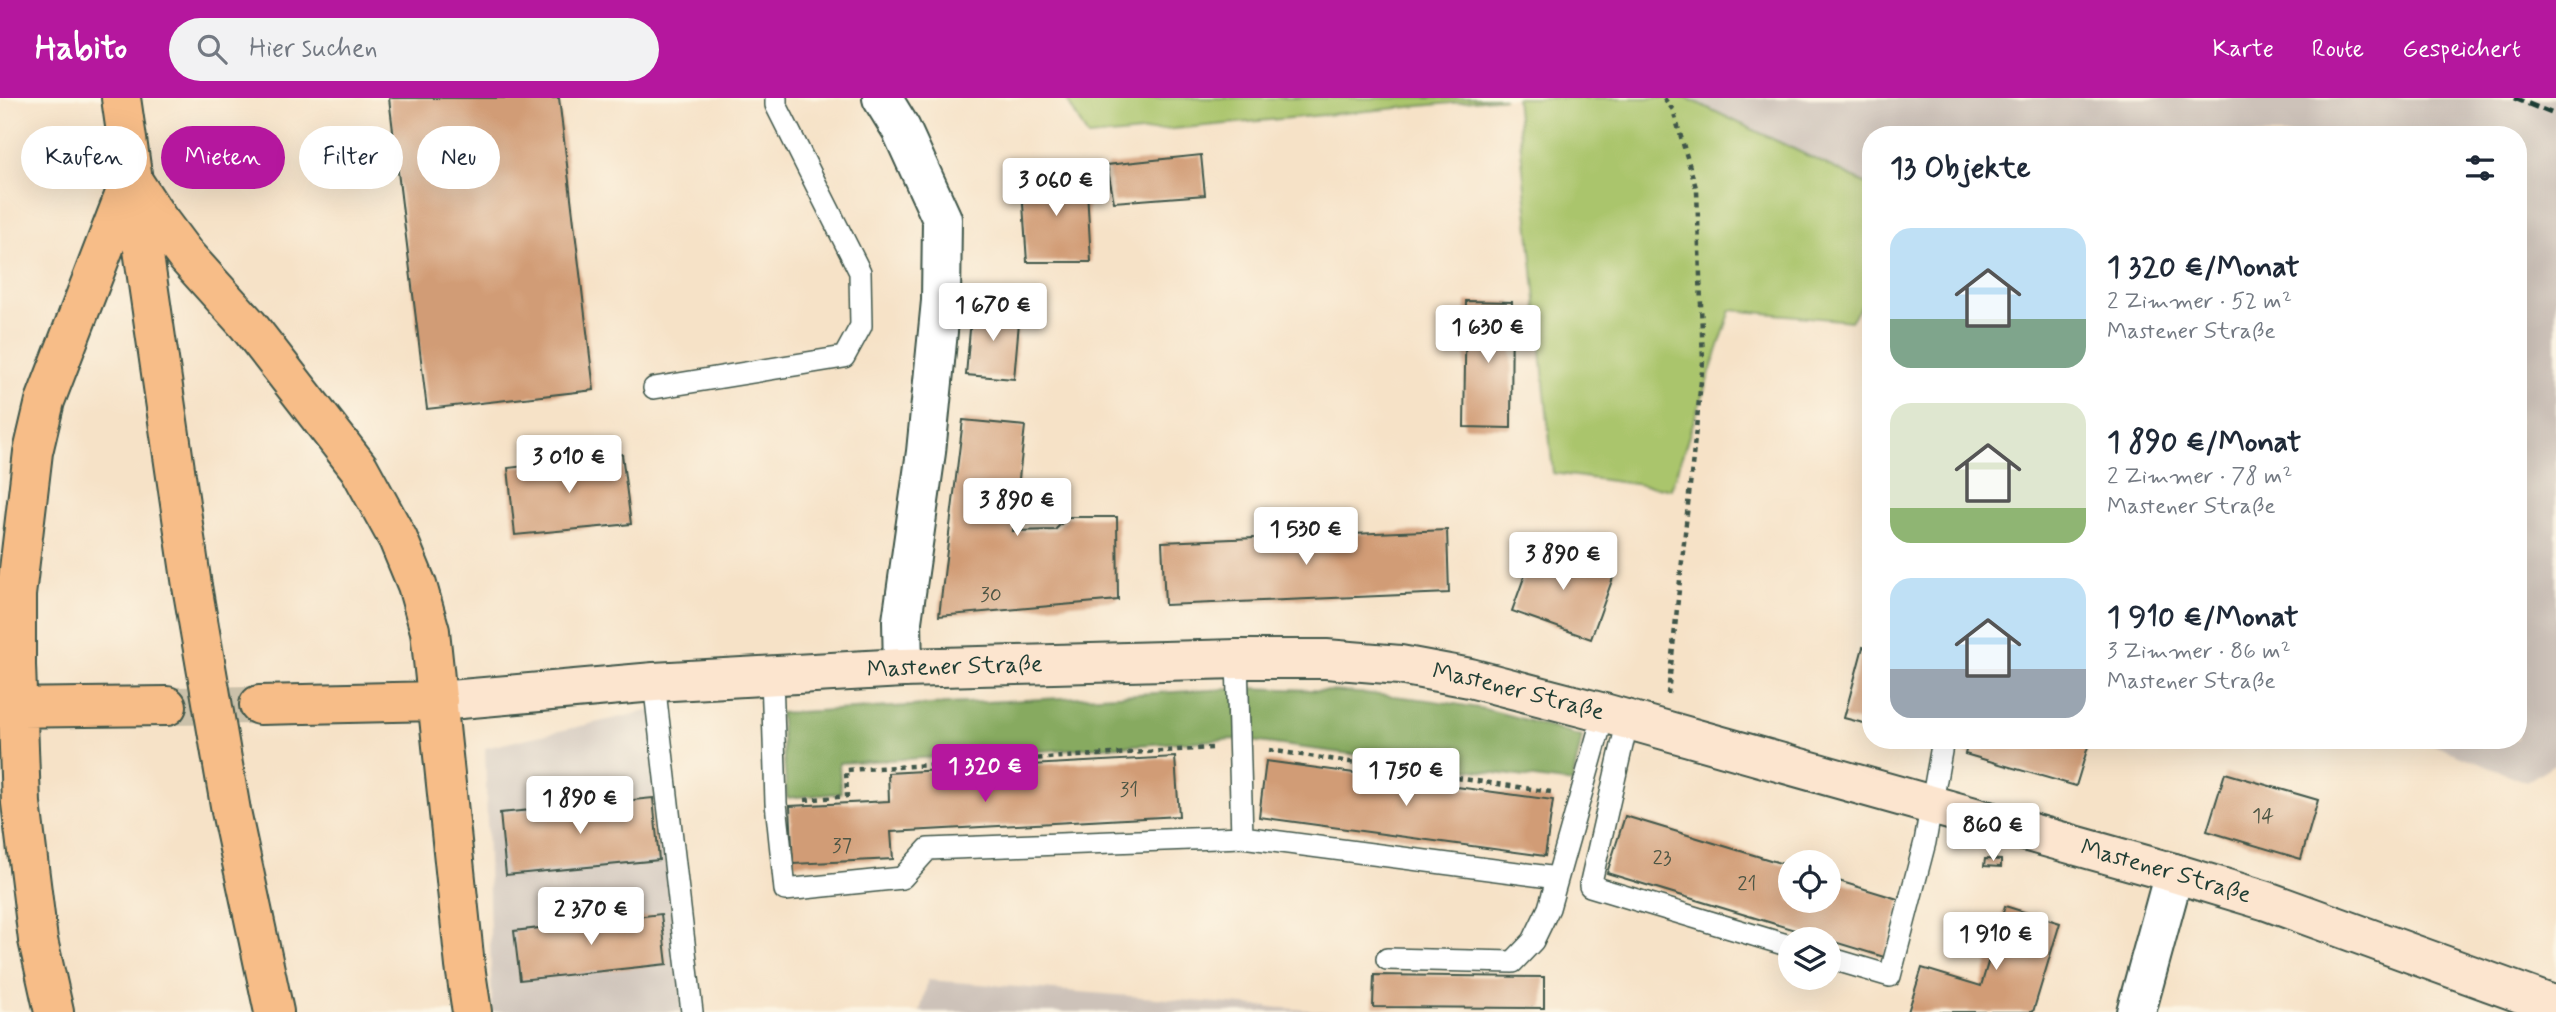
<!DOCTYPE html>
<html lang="de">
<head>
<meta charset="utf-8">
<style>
	body { margin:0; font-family:Mynerve,sans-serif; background:#f2f2f3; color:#1f2937; height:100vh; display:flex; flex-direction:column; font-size:26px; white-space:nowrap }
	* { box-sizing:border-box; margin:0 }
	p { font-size:23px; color:#747a83 }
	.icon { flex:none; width:38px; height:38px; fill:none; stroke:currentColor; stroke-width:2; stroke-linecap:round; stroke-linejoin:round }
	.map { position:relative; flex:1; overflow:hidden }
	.sheet { position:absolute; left:1862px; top:28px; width:665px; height:623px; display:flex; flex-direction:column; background:#fff; border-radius:28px; box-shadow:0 7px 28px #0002 }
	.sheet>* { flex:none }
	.hud { position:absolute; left:21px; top:28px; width:665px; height:63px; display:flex; gap:14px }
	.tools { position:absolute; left:1778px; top:752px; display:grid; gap:14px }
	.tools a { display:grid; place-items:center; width:63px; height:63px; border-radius:50%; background:#fff; box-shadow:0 7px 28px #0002; font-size:35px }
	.price { position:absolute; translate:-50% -60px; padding:0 16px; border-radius:7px; background:#fff; color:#222; font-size:23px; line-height:46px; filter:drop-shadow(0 2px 4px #0008) }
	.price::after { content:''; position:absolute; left:50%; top:42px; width:21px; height:16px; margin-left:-10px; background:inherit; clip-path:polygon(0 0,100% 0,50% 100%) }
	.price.selected { background:#b5179e; color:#fff }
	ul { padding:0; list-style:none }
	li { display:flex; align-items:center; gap:21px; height:175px; padding:0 28px }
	li span { display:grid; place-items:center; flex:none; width:196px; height:140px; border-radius:21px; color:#555 }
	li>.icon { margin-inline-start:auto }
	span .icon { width:84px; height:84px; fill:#fffc; stroke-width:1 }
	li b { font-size:30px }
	h2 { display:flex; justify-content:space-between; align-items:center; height:84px; padding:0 28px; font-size:30px }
	.pill { padding:0 24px; border-radius:32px; background:#fff; box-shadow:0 7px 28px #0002; font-size:24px; line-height:63px }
	.pill.selected { background:#b5179e; color:#fff }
	header { display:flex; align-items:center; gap:42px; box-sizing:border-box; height:98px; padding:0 35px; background:#b5179e; color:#fff }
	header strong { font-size:33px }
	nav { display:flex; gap:38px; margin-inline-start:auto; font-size:24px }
	.search { width:490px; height:63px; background:#f2f2f3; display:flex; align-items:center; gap:18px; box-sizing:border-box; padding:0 24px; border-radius:38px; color:#747a83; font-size:26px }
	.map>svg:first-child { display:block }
	.industrial { fill:#cdc2b9 }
	.green { fill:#aac56c; stroke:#648150; stroke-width:2 }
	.forest { fill:#87aa60; stroke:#53744a; stroke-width:2 }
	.building { fill:#d19c76 }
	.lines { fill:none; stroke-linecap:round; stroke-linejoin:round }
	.primary-tunnel { stroke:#cbc1aa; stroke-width:38; stroke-dasharray:38 19; stroke-linecap:butt }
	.lane-casing { stroke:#3f564a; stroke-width:24 }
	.street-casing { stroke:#3f564a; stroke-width:42 }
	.secondary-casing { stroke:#3f564a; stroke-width:42 }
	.primary-casing { stroke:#3f564a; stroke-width:42 }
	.path { stroke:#3f564a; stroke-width:4.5; stroke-dasharray:5 5; stroke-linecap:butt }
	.lane { stroke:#fff; stroke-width:21 }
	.street { stroke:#fff; stroke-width:38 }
	.secondary { stroke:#fce5cf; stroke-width:38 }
	.primary { stroke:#f7bd88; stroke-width:38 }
	.rail { stroke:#1f3d34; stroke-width:5; stroke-dasharray:10 5; stroke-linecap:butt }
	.primary-bridge-casing { stroke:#3f564a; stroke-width:42; stroke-linecap:butt }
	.primary-bridge { stroke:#f7bd88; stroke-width:38 }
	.labels { text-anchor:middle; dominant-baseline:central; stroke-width:7; stroke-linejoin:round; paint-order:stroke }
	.number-label { font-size:21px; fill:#4c5544 }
	.street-label { font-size:24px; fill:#1f3d34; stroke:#fcf5e5 }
</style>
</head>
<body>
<header>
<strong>Habito</strong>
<div class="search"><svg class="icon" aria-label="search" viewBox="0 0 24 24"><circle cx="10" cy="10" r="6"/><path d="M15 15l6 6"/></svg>Hier suchen</div>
<nav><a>Karte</a><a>Route</a><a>Gespeichert</a></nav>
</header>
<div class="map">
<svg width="2556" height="914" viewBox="0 0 2556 914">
	<rect width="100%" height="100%" fill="#fcf5e5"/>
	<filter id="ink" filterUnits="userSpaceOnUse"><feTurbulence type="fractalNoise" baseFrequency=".0143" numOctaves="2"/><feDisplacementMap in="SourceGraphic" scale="14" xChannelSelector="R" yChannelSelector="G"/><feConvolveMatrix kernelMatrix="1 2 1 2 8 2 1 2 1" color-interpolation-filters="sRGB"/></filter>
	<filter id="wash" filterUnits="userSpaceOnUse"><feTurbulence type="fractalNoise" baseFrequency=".00686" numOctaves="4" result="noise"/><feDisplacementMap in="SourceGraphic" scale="28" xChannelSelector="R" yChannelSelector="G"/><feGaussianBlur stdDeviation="1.57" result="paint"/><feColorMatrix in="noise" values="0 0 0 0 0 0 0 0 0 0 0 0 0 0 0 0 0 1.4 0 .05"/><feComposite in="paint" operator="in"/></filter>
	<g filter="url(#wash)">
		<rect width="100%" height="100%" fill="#f6e2c7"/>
		<path class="industrial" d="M1687,0H2556V665L2526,684L2421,642H2518V37H1871V88Z
			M656,611L692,914H492L485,650Z
			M928,882L1333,914H920Z"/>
		<path class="green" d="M1066,0H1505L1088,39Z
			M1516,0H1687L1871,88V193L1851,223L1731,212L1671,391L1553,375Z"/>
		<path class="forest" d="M1248,590C1327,592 1406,596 1484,611C1517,618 1550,630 1582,639L1572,685L1235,641L839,665L841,695L787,700L780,615Z"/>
		<g id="blocks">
			<path class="building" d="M389,0H559L594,292L427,311Z
				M1201,57L1205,97L1114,104L1107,67Z
				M1086,74L1091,164H1027L1021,77Z
				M1466,203L1512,204L1511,330L1464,329Z
				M972,209L1020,213L1014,281L966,277Z
				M963,322L1025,328L1013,433L1055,432L1068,419H1117L1118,502L939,518Z
				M622,356L631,426L515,437L508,370Z
				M1447,432L1449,495L1165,507L1162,444Z
				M1536,446L1615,474L1591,541L1512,513Z
				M1863,549L1871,551V627L1844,620Z
				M1969,642H2090L2076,688L1965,656Z
				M1175,659L1179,718L891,734L893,761L793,766L790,708L889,703L888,675Z
				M1266,663L1553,702L1545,758L1259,719Z
				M2225,675L2318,702L2301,761L2207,733Z
				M653,700L659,762L506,777L500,715Z
				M1625,718L1790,768V803H1829V780L1901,802L1884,859L1607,775Z
				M1985,761L2001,762V769L1984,768Z
				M2005,808L2060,825L2033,914H1908L1922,870L1981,888Z
				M661,816L667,866L520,882L514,833Z
				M1374,877L1544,879V910L1373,909Z"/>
		</g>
	</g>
	<g filter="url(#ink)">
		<use href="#blocks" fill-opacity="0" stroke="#3f564a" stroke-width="2"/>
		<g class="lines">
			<path class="primary-tunnel" d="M167,608L259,607"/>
			<defs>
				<path id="lane" d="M654,290L844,259L861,228L860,174L776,7V0
					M772,577L776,705L785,792L902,780L928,751L1242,739L1237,561
					M654,584L692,914
					M1628,621L1590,788L1790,848
					M1242,739L1557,780
					M1829,860L1890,878L1925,744L1943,642
					M1387,861L1513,864L1533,843L1549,810L1604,615"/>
				<path id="street" d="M882,0L901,31L942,121L941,203L926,354L902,523L903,570
					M2136,914L2174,775"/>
				<g id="secondary">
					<path id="s1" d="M438,603L654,584L903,570L1237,561H1326L1400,567L1470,580L1604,615L2174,775L2267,803L2556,908"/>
				</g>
				<path id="primary" d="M121,0L192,488
					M131,80L158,121L185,157L248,227L359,370L398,441L417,487L430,533L465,868L472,914
					M259,607L438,603
					M0,610L167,608
					M231,713L274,914
					M54,914L38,842L21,705L16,567V497L33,354L45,303L131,80"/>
			</defs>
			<use href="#lane" class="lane-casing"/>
			<use href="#street" class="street-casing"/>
			<use href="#secondary" class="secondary-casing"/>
			<use href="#primary" class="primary-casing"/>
			<path class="path" d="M1664,0L1673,12L1697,93L1703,264L1668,596
				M1269,652L1551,694
				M805,702L847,698L846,672L1212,650"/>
			<use href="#lane" class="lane"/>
			<use href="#street" class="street"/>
			<use href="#secondary" class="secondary"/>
			<use href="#primary" class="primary"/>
			<path class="rail" d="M2514,0L2556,17"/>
			<defs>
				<path id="primary-bridge" d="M192,488L231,713"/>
			</defs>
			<use href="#primary-bridge" class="primary-bridge-casing"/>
			<use href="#primary-bridge" class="primary-bridge"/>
		</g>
	</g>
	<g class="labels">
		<g class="number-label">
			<text x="991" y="497">30</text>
			<text x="1129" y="692">31</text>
			<text x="2263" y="718">14</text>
			<text x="842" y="748">37</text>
			<text x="1662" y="760">23</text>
			<text x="1747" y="786">21</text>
		</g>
		<g class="street-label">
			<text stroke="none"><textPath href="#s1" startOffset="518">Mastener Straße</textPath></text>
			<text stroke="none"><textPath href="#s1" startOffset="1085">Mastener Straße</textPath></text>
			<text stroke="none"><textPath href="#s1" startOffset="1757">Mastener Straße</textPath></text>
		</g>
	</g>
</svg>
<div class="tools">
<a><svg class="icon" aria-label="locate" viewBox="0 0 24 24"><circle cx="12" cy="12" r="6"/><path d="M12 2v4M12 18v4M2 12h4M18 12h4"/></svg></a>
<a><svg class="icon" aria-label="layers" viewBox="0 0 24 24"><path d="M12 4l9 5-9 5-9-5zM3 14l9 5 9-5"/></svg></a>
</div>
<b class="price" style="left:1056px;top:120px">3 060 €</b>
<b class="price" style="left:993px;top:245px">1 670 €</b>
<b class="price" style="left:1488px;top:267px">1 630 €</b>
<b class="price" style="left:569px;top:397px">3 010 €</b>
<b class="price" style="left:1017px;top:440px">3 890 €</b>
<b class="price" style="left:1306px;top:469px">1 530 €</b>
<b class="price" style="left:1563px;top:494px">3 890 €</b>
<b class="price selected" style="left:985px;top:706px">1 320 €</b>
<b class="price" style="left:1406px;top:710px">1 750 €</b>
<b class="price" style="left:580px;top:738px">1 890 €</b>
<b class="price" style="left:1993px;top:765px">860 €</b>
<b class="price" style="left:591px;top:849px">2 370 €</b>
<b class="price" style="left:1996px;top:874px">1 910 €</b>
<div class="hud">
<a class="pill">Kaufen</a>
<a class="pill selected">Mieten</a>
<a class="pill">Filter</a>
<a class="pill">Neu</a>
</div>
<section class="sheet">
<h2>13 Objekte<svg class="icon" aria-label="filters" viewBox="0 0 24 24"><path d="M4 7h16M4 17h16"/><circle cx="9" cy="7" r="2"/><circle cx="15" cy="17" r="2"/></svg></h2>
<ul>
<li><span style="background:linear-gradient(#bfe0f5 65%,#7fa58c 0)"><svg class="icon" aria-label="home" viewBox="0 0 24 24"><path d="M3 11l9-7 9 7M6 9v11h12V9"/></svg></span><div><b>1 320 €/Monat</b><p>2 Zimmer · 52 m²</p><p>Mastener Straße</p></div></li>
<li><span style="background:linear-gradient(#dfe7d0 75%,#8fb573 0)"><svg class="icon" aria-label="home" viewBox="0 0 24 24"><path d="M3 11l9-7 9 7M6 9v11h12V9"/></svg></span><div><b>1 890 €/Monat</b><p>2 Zimmer · 78 m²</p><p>Mastener Straße</p></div></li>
<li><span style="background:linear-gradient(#bfe0f5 65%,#9aa5b1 0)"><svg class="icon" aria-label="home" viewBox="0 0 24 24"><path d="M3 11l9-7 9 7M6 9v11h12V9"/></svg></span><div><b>1 910 €/Monat</b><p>3 Zimmer · 86 m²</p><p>Mastener Straße</p></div></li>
</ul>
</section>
</div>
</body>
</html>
